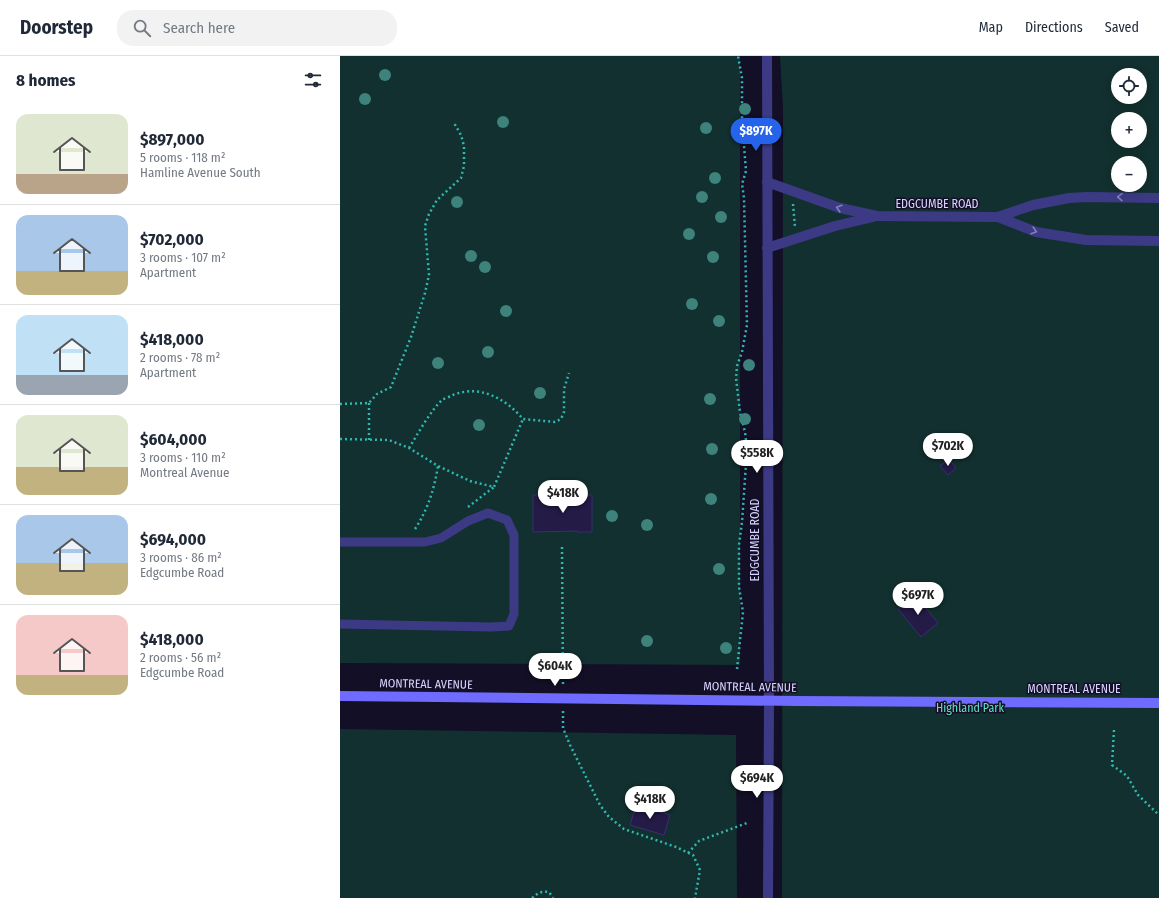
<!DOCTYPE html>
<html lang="en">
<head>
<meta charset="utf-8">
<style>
	body { margin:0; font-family:"Fira Sans Condensed",sans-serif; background:#f2f2f3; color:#1f2937; height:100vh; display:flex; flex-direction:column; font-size:15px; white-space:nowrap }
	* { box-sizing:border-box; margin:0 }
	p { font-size:13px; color:#747a83 }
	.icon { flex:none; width:22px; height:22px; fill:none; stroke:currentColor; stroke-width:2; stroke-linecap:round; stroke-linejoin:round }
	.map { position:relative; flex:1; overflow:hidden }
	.panel { display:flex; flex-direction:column; background:#fff; width:340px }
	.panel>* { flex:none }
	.fabs { position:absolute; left:771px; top:12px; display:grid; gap:8px }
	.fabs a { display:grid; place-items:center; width:36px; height:36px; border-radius:50%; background:#fff; box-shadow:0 2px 10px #0003; font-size:20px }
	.price { position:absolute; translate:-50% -34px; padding:0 9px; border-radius:14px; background:#fff; color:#222; font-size:13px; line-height:26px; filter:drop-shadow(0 1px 2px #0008) }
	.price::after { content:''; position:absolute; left:50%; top:24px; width:12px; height:9px; margin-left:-6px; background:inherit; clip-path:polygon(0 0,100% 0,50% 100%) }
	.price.selected { background:#2563eb; color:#fff }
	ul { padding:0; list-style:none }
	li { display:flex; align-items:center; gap:12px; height:100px; padding:0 16px }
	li+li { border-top:1px solid #e0e1e3 }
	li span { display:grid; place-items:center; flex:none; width:112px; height:80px; border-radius:12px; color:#555 }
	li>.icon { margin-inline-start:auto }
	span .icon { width:48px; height:48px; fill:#fffc; stroke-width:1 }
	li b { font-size:17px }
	h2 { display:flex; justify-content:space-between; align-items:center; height:48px; padding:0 16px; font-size:17px }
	header { display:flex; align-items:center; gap:24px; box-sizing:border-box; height:56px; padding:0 20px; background:#fff; border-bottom:1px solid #e0e1e3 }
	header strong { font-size:19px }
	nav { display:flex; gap:22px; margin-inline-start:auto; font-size:14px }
	.search { width:280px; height:36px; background:#f2f2f3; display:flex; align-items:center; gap:10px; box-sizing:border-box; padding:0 14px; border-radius:16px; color:#747a83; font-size:15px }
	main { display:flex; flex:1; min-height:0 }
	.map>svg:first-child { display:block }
	.green { fill:#12302f; fill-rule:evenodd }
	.building { fill:#241b47; stroke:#3b2d73 }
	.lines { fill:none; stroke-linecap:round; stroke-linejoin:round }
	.path { stroke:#2fb8b0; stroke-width:2.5; stroke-dasharray:2 3; stroke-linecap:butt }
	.service { stroke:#3d3a85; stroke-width:9 }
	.tertiary { stroke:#3d3a85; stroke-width:10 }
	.secondary { stroke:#6f6bff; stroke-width:10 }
	.tree { fill:#3d827b }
	.oneway { stroke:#837fbc }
	.labels { text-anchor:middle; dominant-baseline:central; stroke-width:3; stroke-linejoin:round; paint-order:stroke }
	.street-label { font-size:12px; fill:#d9d4ff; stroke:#130f26 }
	.park-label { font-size:12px; fill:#5fe0c0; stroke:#130f26 }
</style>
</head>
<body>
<header>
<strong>Doorstep</strong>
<div class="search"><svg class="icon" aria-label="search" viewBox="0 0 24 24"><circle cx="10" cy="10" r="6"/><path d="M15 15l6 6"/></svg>Search here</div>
<nav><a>Map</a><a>Directions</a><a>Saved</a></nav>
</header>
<main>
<section class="panel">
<h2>8 homes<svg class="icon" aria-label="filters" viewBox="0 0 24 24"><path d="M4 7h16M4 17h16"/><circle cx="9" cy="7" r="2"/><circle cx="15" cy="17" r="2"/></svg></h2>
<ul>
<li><span style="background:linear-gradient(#dfe7d0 75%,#b9a48a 0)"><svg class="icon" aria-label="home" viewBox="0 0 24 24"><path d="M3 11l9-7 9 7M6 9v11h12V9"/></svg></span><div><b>$897,000</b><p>5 rooms · 118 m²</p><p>Hamline Avenue South</p></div></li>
<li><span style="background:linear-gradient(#a9c7e8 70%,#c2b280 0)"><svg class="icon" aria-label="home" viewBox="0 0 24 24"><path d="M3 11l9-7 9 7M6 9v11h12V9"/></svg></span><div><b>$702,000</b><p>3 rooms · 107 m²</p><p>Apartment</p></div></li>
<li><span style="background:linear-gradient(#bfe0f5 75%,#9aa5b1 0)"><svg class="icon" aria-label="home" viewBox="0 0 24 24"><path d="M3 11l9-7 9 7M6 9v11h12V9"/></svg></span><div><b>$418,000</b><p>2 rooms · 78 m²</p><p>Apartment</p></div></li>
<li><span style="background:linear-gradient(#dfe7d0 65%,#c2b280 0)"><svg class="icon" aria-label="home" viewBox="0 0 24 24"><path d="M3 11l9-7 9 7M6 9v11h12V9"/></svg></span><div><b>$604,000</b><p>3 rooms · 110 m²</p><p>Montreal Avenue</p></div></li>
<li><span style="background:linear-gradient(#a9c7e8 60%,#c2b280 0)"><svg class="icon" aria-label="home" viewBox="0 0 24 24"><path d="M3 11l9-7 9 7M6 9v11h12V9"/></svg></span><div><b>$694,000</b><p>3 rooms · 86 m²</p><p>Edgcumbe Road</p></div></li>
<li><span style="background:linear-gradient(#f6c9c9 75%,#c2b280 0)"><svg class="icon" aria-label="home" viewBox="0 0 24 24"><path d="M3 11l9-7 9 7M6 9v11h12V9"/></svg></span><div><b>$418,000</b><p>2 rooms · 56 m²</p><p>Edgcumbe Road</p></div></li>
</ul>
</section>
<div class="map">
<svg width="819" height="842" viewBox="0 0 819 842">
	<rect width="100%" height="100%" fill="#130f26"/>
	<path class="green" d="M0,0H400V609L0,607Z
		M440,0H819V842H442L443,51ZM778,19H800V41H778ZM778,63H800V85H778ZM778,107H800V129H778Z
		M0,673L396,679L397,842H0Z"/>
	<path class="building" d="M609,403L616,412L608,419L600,410Z
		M193,439H207V440L252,439V476H237V475L193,476Z
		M575,539L598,567L581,581L558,553Z
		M296,749L330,759L324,779L290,769Z"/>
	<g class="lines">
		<path class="path" d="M453,148L455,171
			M29,347V384
			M0,348L29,347L37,338L51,331L71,281L85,237L89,219L85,170L89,158L97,144L121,122L124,110V90L121,79L114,67
			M0,383L49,384L69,392L98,410L130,425L154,431L183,363
			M69,392C77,379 91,354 102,344C105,342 110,341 113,339C140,328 166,343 183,363L215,366L221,363L224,356V333L229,317
			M128,451L154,431
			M75,473C88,453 94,434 98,410
			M222,491L223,630
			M397,613L403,556L399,531V489L402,466L407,393L405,376L400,356L396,322L397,310L402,296L407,269L404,142L402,128L406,115L402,65V22L398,0
			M223,655V672L230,689L260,749L269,761L284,773L336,791L353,799L360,814L355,842
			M774,674L772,709L787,720L798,739L819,759
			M348,797L359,785L407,767
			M192,842C198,837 201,835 209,836L213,842"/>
		<path class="service" d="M0,486H85L101,482L128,465L148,457L167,464L174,479V558L169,570L151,571L0,568"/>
		<path class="tertiary" d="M427,0L429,645L428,842
			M427,126L500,152L537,160L658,161L693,149L729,142L747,141L819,142
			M658,161L696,176L746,184L819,185
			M427,192L495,170L533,161"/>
		<path class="secondary" d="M0,640L457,645L819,647"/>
	</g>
	<g class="tree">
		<circle cx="45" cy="19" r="6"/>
		<circle cx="25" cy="43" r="6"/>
		<circle cx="405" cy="53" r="6"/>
		<circle cx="163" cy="66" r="6"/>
		<circle cx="366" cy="72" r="6"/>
		<circle cx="375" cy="122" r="6"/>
		<circle cx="362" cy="141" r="6"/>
		<circle cx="117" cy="146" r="6"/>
		<circle cx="381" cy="161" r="6"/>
		<circle cx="349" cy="178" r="6"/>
		<circle cx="131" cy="200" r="6"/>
		<circle cx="373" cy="201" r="6"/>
		<circle cx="145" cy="211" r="6"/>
		<circle cx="352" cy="248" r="6"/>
		<circle cx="166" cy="255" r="6"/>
		<circle cx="379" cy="265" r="6"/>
		<circle cx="148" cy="296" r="6"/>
		<circle cx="98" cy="307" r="6"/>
		<circle cx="409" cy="309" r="6"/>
		<circle cx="200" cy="337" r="6"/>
		<circle cx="370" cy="343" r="6"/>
		<circle cx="405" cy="363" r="6"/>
		<circle cx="139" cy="369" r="6"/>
		<circle cx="372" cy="393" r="6"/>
		<circle cx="371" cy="443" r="6"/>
		<circle cx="272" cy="460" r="6"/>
		<circle cx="307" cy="469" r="6"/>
		<circle cx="379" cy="513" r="6"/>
		<circle cx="307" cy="585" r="6"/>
		<circle cx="386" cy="592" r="6"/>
	</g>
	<defs><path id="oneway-chevron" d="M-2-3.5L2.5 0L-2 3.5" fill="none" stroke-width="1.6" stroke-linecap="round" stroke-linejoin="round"/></defs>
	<g class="oneway">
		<use href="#oneway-chevron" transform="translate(780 141) rotate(-179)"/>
		<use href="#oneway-chevron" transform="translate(499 152) rotate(-163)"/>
		<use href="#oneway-chevron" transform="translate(694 175) rotate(17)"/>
	</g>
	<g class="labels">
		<g class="street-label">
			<text x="597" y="148">EDGCUMBE ROAD</text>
			<text transform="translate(415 484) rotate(-90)">EDGCUMBE ROAD</text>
			<text transform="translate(86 628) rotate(1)">MONTREAL AVENUE</text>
			<text transform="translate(410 631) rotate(1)">MONTREAL AVENUE</text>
			<text x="734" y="633">MONTREAL AVENUE</text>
		</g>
		<g class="park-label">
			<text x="630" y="652">Highland Park</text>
		</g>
	</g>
</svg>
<div class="fabs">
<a><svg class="icon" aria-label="locate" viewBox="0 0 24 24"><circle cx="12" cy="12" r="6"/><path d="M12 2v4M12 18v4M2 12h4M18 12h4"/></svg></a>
<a>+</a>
<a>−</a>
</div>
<b class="price selected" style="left:416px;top:96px">$897K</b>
<b class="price" style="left:608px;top:411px">$702K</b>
<b class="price" style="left:417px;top:418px">$558K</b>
<b class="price" style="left:223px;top:458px">$418K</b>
<b class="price" style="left:578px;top:560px">$697K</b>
<b class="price" style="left:215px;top:631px">$604K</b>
<b class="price" style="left:417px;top:743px">$694K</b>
<b class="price" style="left:310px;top:764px">$418K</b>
</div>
</main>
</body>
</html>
